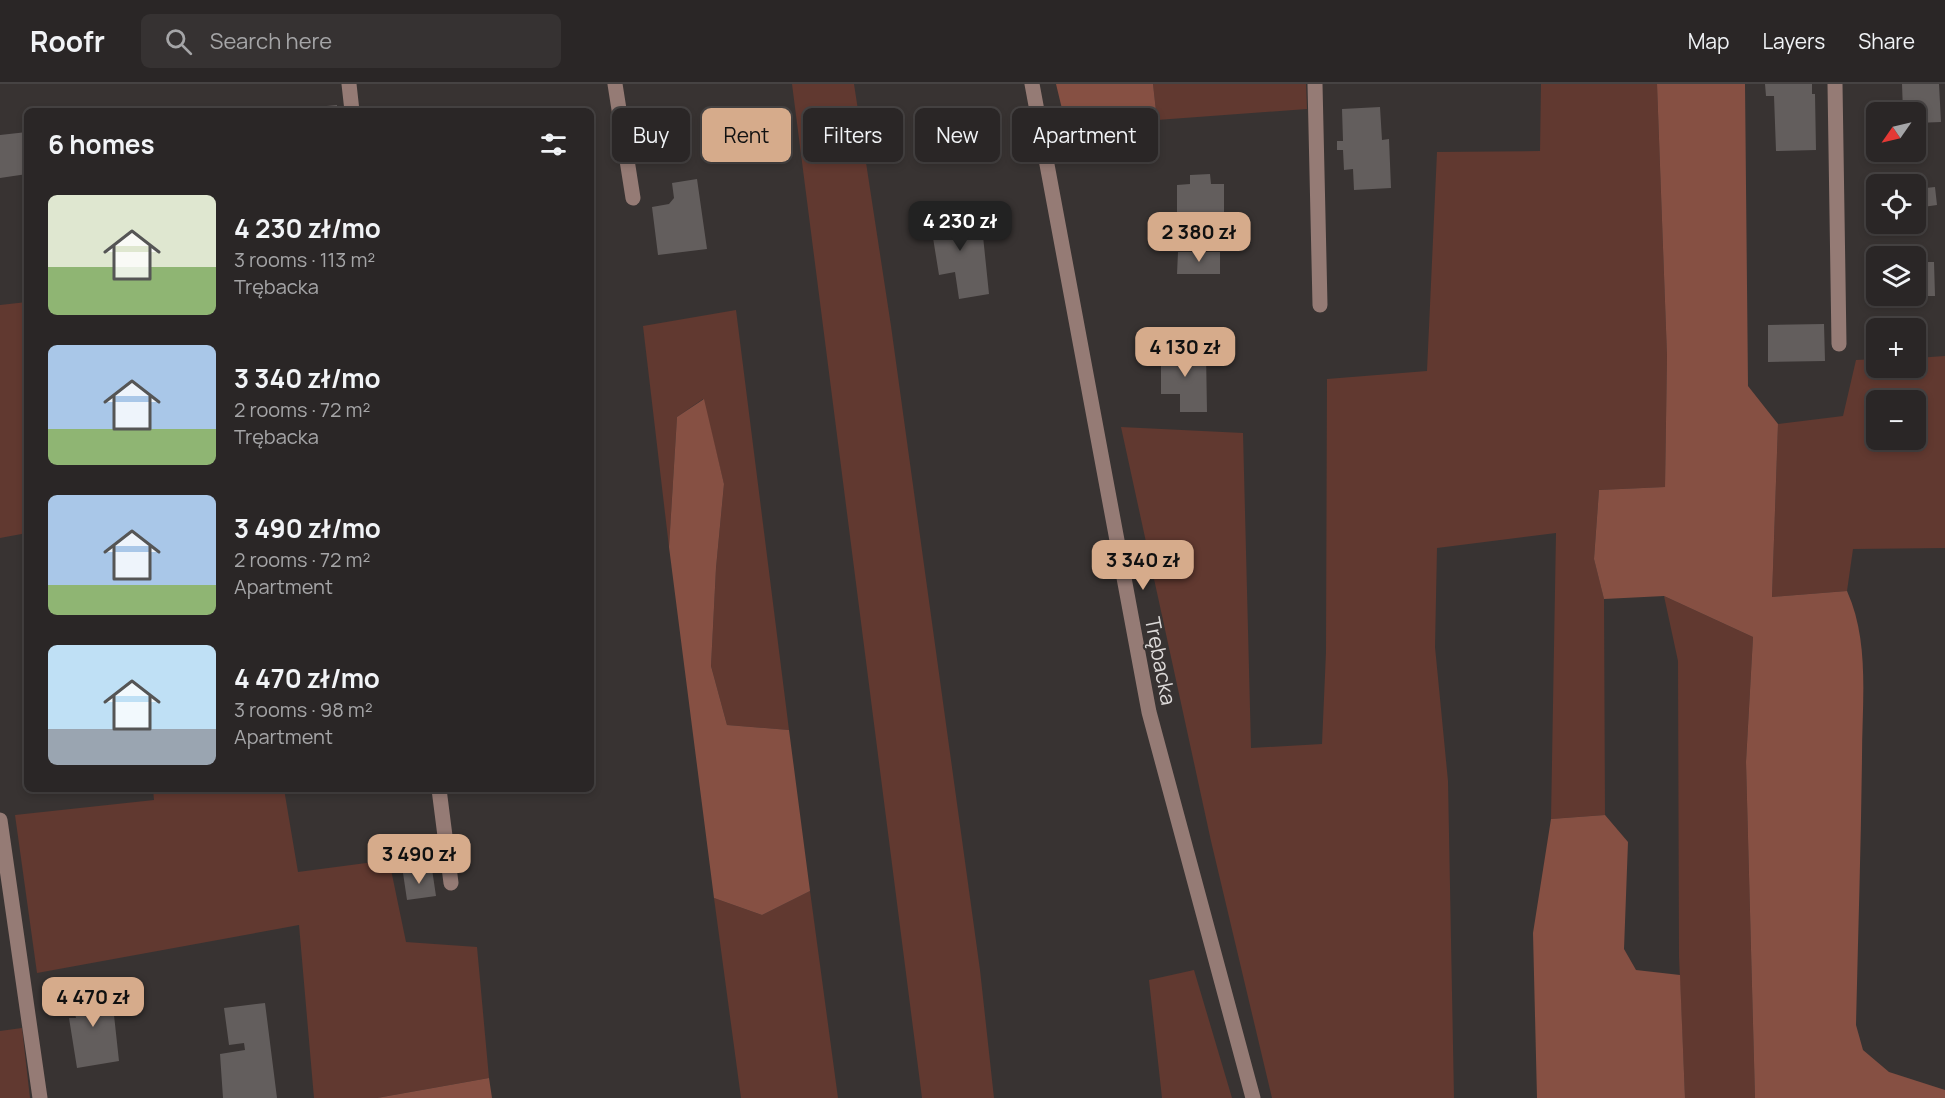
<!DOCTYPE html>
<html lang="en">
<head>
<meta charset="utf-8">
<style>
	body { margin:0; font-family:Manrope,sans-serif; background:#363232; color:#f1f3f6; height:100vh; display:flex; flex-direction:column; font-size:22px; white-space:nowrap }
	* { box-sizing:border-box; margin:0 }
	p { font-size:20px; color:#a5a5a7 }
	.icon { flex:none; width:33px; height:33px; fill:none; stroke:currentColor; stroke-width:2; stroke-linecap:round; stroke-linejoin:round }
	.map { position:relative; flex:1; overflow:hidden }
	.side { position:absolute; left:24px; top:24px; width:570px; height:684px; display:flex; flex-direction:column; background:#2a2626; border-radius:9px; box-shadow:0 3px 9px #0003,0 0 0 2px #464343 }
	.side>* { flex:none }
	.banner { position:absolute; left:612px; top:24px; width:570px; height:54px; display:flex; gap:12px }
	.needle { width:39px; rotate:236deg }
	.fabs { position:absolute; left:1866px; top:18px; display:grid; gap:12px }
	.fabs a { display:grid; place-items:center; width:60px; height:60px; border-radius:9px; background:#2a2626; box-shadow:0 3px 9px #0003,0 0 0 2px #464343; font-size:30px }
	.price { position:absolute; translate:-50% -51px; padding:0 14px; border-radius:12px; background:#d6ab8b; color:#111; font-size:20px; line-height:39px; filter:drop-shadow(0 2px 3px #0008) }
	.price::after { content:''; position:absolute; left:50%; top:36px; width:18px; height:14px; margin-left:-9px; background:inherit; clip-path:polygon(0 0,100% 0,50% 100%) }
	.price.current { background:#222; color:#fff }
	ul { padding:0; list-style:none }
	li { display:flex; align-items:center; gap:18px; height:150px; padding:0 24px }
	li span { display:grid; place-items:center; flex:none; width:168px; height:120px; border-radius:9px; color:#555 }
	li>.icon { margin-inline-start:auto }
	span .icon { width:72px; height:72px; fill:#fffc; stroke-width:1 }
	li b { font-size:26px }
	h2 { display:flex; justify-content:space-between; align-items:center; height:72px; padding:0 24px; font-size:26px }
	.tag { padding:0 21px; border-radius:9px; background:#2a2626; box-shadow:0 3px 9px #0003,0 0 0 2px #464343; font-size:21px; line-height:54px }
	.tag.current { background:#d6ab8b; color:#111 }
	header { display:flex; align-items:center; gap:36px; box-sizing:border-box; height:84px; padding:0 30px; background:#2a2626; border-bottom:2px solid #464343 }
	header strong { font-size:28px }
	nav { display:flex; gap:33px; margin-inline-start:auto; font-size:21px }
	.search { width:420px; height:54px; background:#363232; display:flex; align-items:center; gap:15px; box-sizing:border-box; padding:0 21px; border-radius:9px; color:#a5a5a7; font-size:22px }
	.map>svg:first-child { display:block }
	.green { fill:#613930; fill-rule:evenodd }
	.forest { fill:#865043 }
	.building { fill:#635e5d }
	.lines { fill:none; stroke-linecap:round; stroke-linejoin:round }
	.minor { stroke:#957b75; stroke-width:15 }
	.labels { text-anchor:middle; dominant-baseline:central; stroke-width:4.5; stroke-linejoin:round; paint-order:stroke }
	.street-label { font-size:21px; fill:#dddad9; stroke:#383332 }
</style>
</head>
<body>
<header>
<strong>Roofr</strong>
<div class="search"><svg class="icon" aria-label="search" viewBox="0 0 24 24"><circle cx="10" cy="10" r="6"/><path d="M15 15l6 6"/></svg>Search here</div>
<nav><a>Map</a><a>Layers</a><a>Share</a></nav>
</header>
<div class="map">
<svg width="1945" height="1014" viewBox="0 0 1945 1014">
	<rect width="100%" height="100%" fill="#383332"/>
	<path class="green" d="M792,0H854L891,242L980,886L994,1014H922Z
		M1153,0H1306L1307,25L1157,36Z
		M1541,0H1657L1667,272L1665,403L1599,406L1594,475L1604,515L1605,731L1551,735L1556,449L1437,464L1435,563L1448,697L1454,1014H1272L1211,757L1121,343L1243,349L1251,664L1322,660L1326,568L1327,295L1427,287L1437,68L1540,67Z
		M27,218V449L0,454V221Z
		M736,226L789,646L727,641L711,582L716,484L724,400L703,315L677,333L669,463L643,242Z
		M1945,272V464L1853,465L1847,507L1772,513L1778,340L1843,332L1856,276L1876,275V284H1916V274ZM1876,316H1916V356H1876Z
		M1664,512L1753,553L1746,678L1755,1014H1685L1679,873L1678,577Z
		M153,705H284L298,788L389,776L406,858L477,863L489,994L377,1014H314L299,841L37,889L15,731L154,716Z
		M810,807L838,1014H741L714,814L762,831Z
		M1194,886L1232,1014H1162L1149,896Z
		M22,944L30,1014H0V947Z"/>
	<path class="forest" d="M1056,0H1153L1157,36L1072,41L1063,29Z
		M1657,0H1745L1748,302L1778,340L1772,513L1847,507C1870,558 1862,618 1862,673C1861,762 1858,852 1856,941L1863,966L1889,988L1945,1006V1014H1755L1746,678L1753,553L1664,512L1604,515L1594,475L1599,406L1665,403L1667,272Z
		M704,315L724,400L716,484L711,582L727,641L789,646L810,807L762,831L714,814L669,463L677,333Z
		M1605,731L1628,758L1624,865L1636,886L1680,891L1685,1014H1537L1533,849L1551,735Z
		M489,994L492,1014H377Z"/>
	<path class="building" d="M1765,0H1812V10H1815L1816,66L1776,67L1774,12H1766Z
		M1902,0H1939L1941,38L1916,39V28H1903Z
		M337,21V27H316V23Z
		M1380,23L1382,56L1389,55L1391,104L1354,106L1353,85L1344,86L1343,66H1337V57H1343L1342,25Z
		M27,48V90L0,94V51Z
		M1210,90L1211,100H1224V143H1177V101L1190,100V91Z
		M697,95L707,165L658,171L652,123L669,120L674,114L672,99Z
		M1935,103L1937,121L1916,124V105Z
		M967,123L972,154L983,152L989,210L959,215L955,188L939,191L929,129Z
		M1178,168H1220V190H1177Z
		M1916,178H1934L1935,212H1916Z
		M1873,180H1876V213L1874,214Z
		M1824,240L1825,277L1768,278V241Z
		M1161,262L1180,263V268H1206L1207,328H1180V310H1161Z
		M432,785L436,812L407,816L403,789Z
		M105,902L109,929L114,931L119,977L77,984L69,934H76L70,907Z
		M265,919L277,1014H223L220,970L245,966L244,959L229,961L224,924Z"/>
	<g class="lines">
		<path class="minor" d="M349,0L352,27
			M615,0L633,114
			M1032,0L1149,628L1253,1014
			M1315,0L1320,221
			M1835,0L1839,260
			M439,705L451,799
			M0,736L40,1014"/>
	</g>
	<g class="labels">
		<g class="street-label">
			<text transform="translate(1161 577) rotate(79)">Trębacka</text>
		</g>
	</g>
</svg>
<div class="fabs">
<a><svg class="needle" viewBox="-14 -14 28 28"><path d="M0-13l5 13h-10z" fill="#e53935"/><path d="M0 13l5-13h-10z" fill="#a5a5a7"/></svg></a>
<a><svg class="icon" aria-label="locate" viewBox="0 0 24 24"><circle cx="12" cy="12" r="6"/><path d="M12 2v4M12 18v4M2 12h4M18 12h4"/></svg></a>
<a><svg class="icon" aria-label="layers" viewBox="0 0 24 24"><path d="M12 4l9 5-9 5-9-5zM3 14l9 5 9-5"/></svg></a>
<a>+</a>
<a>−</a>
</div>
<b class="price current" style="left:960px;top:168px">4 230 zł</b>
<b class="price" style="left:1199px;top:179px">2 380 zł</b>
<b class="price" style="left:1185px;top:294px">4 130 zł</b>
<b class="price" style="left:1143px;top:507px">3 340 zł</b>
<b class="price" style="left:419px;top:801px">3 490 zł</b>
<b class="price" style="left:93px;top:944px">4 470 zł</b>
<div class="banner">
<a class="tag">Buy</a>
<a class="tag current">Rent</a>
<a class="tag">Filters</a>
<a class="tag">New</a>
<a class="tag">Apartment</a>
</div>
<section class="side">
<h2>6 homes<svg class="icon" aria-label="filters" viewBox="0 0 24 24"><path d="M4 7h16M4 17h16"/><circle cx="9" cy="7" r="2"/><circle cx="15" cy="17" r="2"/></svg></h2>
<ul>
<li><span style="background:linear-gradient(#dfe7d0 60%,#8fb573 0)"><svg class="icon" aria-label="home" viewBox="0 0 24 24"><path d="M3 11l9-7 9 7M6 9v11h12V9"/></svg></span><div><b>4 230 zł/mo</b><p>3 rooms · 113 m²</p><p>Trębacka</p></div></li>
<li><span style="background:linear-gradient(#a9c7e8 70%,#8fb573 0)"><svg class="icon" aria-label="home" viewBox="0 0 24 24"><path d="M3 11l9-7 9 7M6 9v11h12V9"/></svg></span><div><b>3 340 zł/mo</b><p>2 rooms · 72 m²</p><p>Trębacka</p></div></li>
<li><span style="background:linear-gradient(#a9c7e8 75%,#8fb573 0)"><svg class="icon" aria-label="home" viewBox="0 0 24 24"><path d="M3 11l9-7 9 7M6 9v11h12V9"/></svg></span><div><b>3 490 zł/mo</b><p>2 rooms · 72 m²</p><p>Apartment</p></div></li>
<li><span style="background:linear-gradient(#bfe0f5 70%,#9aa5b1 0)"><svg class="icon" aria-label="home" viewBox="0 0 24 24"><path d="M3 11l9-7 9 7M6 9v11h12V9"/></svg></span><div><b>4 470 zł/mo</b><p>3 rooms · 98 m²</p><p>Apartment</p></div></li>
</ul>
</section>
</div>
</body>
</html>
